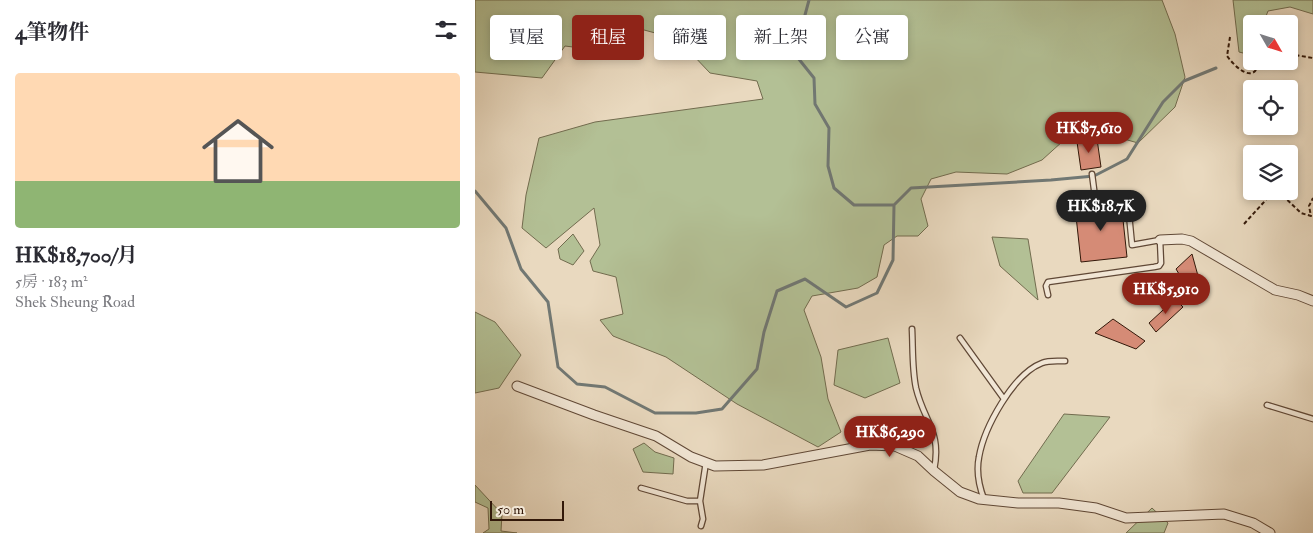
<!DOCTYPE html>
<html lang="zh-TW">
<head>
<meta charset="utf-8">
<style>
	body { margin:0; font-family:"IM FELL Double Pica","Noto Serif TC",serif; background:#f2f2f3; color:#2b2b33; height:100vh; display:flex; flex-direction:column; font-size:19px; white-space:nowrap }
	* { box-sizing:border-box; margin:0 }
	p { font-size:16px; color:#7c7c81 }
	.icon { flex:none; width:28px; height:28px; fill:none; stroke:currentColor; stroke-width:2; stroke-linecap:round; stroke-linejoin:round }
	.map { position:relative; flex:1; overflow:hidden }
	.drawer { display:flex; flex-direction:column; background:#fff; width:475px }
	.drawer>* { flex:none }
	.hud { position:absolute; left:15px; top:15px; width:475px; height:45px; display:flex; gap:10px }
	.needle { width:32px; rotate:129deg }
	.controls { position:absolute; left:768px; top:15px; display:grid; gap:10px }
	.controls a { display:grid; place-items:center; width:55px; height:55px; border-radius:5px; background:#fff; box-shadow:0 2px 8px #0003; font-size:25px }
	.scale { position:absolute; left:15px; bottom:12px; width:74px; box-sizing:border-box; padding-left:5px; border:2px solid #321809; border-top:0; font-size:14px; line-height:18px; white-space:nowrap; color:#321809; -webkit-text-stroke:4px #f1e6d5; paint-order:stroke }
	.price { position:absolute; translate:-50% -42px; padding:0 11px; border-radius:18px; background:#8f2418; color:#fff; font-size:16px; line-height:32px; filter:drop-shadow(0 1px 2px #0008) }
	.price::after { content:''; position:absolute; left:50%; top:30px; width:15px; height:11px; margin-left:-8px; background:inherit; clip-path:polygon(0 0,100% 0,50% 100%) }
	.price.active { background:#222; color:#fff }
	ul { padding:0; list-style:none }
	li { display:grid; align-content:center; gap:10px; height:265px; padding:0 15px }
	li+li { border-top:1px solid #e1e1e2 }
	li span { display:grid; place-items:center; height:155px; border-radius:5px; color:#555 }
	li>.icon { margin-inline-start:auto }
	span .icon { width:90px; height:90px; fill:#fffc; stroke-width:1 }
	li b { font-size:21px }
	h2 { display:flex; justify-content:space-between; align-items:center; height:60px; padding:0 15px; font-size:21px }
	.chip { padding:0 18px; border-radius:5px; background:#fff; box-shadow:0 2px 8px #0003; font-size:18px; line-height:45px }
	.chip.active { background:#8f2418; color:#fff }
	main { display:flex; flex:1; min-height:0 }
	.map>svg:first-child { display:block }
	.green { fill:#b3c095; stroke:#726c4f }
	.lines { fill:none; stroke-linecap:round; stroke-linejoin:round }
	.stream { stroke:#717874; stroke-width:3 }
	.building { fill:#d58b76; stroke:#321809 }
	.lane-casing { stroke:#604836; stroke-width:7 }
	.street-casing { stroke:#604836; stroke-width:11 }
	.path { stroke:#321809; stroke-width:2; stroke-dasharray:4 2.5; stroke-linecap:butt }
	.lane { stroke:#f1e6d5; stroke-width:4.5 }
	.street { stroke:#f1e6d5; stroke-width:9 }
</style>
</head>
<body>
<main>
<section class="drawer">
<h2>4筆物件<svg class="icon" aria-label="filters" viewBox="0 0 24 24"><path d="M4 7h16M4 17h16"/><circle cx="9" cy="7" r="2"/><circle cx="15" cy="17" r="2"/></svg></h2>
<ul>
<li><span style="background:linear-gradient(#ffd9b3 70%,#8fb573 0)"><svg class="icon" aria-label="home" viewBox="0 0 24 24"><path d="M3 11l9-7 9 7M6 9v11h12V9"/></svg></span><div><b>HK$18,700/月</b><p>5房 · 183 m²</p><p>Shek Sheung Road</p></div></li>
</ul>
</section>
<div class="map">
<svg width="838" height="533" viewBox="0 0 838 533">
	<rect width="100%" height="100%" fill="#e9d9bf"/>
	<filter id="stains"><feTurbulence type="fractalNoise" baseFrequency=".004" numOctaves="4"/><feColorMatrix values="0 0 0 0 .2 0 0 0 0 .09 0 0 0 0 .02 0 0 0 .5 -.17"/></filter>
	<radialGradient id="worn" r=".72"><stop offset=".6" stop-color="#630" stop-opacity="0"/><stop offset="1" stop-color="#630" stop-opacity=".3"/></radialGradient>
	<path class="green" d="M0,0H687L700,34L710,77L700,107L663,143L642,137L625,120L598,119L588,141L567,160L532,174L481,172L456,179L446,199L453,226L443,236H422L409,245L402,277L383,288L337,296L329,310L346,357L353,399L366,432L343,447L262,404L191,357L138,336L125,320L148,314L141,277L118,271L115,261L125,245L119,208L71,248L47,228L51,195L64,138L120,122L288,99L282,81L235,73L216,53L184,34L158,27L122,50L90,46L67,78L0,72Z
		M758,0H838V14L815,7L793,11L788,24H776V55L764,52Z
		M98,234L109,251L98,265L85,259L83,249Z
		M517,237L553,239L563,300L525,266Z
		M0,312L20,322L46,355L24,388L0,393Z
		M413,338L425,383L390,398L359,385L363,350Z
		M589,414L635,417L577,493H548L543,481Z
		M169,443L180,452L199,458L198,474L168,472L158,449Z
		M0,485L27,514L26,531L42,533H8L14,529L13,508L0,502Z
		M677,508L693,523L689,533H651Z"/>
	<g class="lines">
		<path class="stream" d="M334,0L330,15L336,26L319,53L339,78L340,104L354,128L353,166L359,188L379,205H419L436,188L576,180L619,176L652,159L688,102L709,81L741,68
			M0,191L31,228L46,269L73,302L83,367L102,384L130,387L180,413H221L247,409L282,369L289,332L302,291L330,279L371,307L402,293L418,260L419,205"/>
	</g>
	<path class="building" d="M622,139L626,167L606,170L602,142Z
		M646,201L652,257L606,262L600,207Z
		M717,254L728,294L719,299L701,269Z
		M700,299L708,307L681,332L674,323Z
		M638,319L670,341L661,349L620,333Z"/>
	<g class="lines">
		<defs>
			<path id="lane" d="M617,174L620,197
				M573,295L571,286L573,282L679,267L684,266L686,263L685,240L657,245L652,194L607,198
				M437,329C438,348 437,369 441,388C449,422 467,431 459,470
				M485,338L529,399
				M792,405L838,419
				M166,488L212,501H225
				M509,499C504,486 501,472 504,457C509,428 538,374 567,363C574,360 582,361 590,361
				M226,526L228,519L225,501L231,462"/>
			<path id="street" d="M685,240L707,239L716,241L800,290L823,295L838,301
				M42,386L119,415L181,436L216,457L240,466L288,465L395,445L420,446L443,456L459,471L485,492L504,499L543,503H584L621,508L651,518L749,514L778,523L795,533"/>
		</defs>
		<use href="#lane" class="lane-casing"/>
		<use href="#street" class="street-casing"/>
		<path class="path" d="M755,37L752,56C760,67 780,86 784,61
			M814,54L838,58
			M803,191L826,213L836,216L834,206L838,198
			M769,224L799,191"/>
		<use href="#lane" class="lane"/>
		<use href="#street" class="street"/>
	</g>
	<rect width="100%" height="100%" filter="url(#stains)"/>
	<rect width="100%" height="100%" fill="url(#worn)"/>
</svg>
<div class="controls">
<a><svg class="needle" viewBox="-14 -14 28 28"><path d="M0-13l5 13h-10z" fill="#e53935"/><path d="M0 13l5-13h-10z" fill="#7c7c81"/></svg></a>
<a><svg class="icon" aria-label="locate" viewBox="0 0 24 24"><circle cx="12" cy="12" r="6"/><path d="M12 2v4M12 18v4M2 12h4M18 12h4"/></svg></a>
<a><svg class="icon" aria-label="layers" viewBox="0 0 24 24"><path d="M12 4l9 5-9 5-9-5zM3 14l9 5 9-5"/></svg></a>
</div>
<div class="scale">50 m</div>
<b class="price" style="left:614px;top:154px">HK$7,610</b>
<b class="price active" style="left:626px;top:232px">HK$18.7K</b>
<b class="price" style="left:691px;top:315px">HK$5,910</b>
<b class="price" style="left:415px;top:458px">HK$6,290</b>
<div class="hud">
<a class="chip">買屋</a>
<a class="chip active">租屋</a>
<a class="chip">篩選</a>
<a class="chip">新上架</a>
<a class="chip">公寓</a>
</div>
</div>
</main>
</body>
</html>
